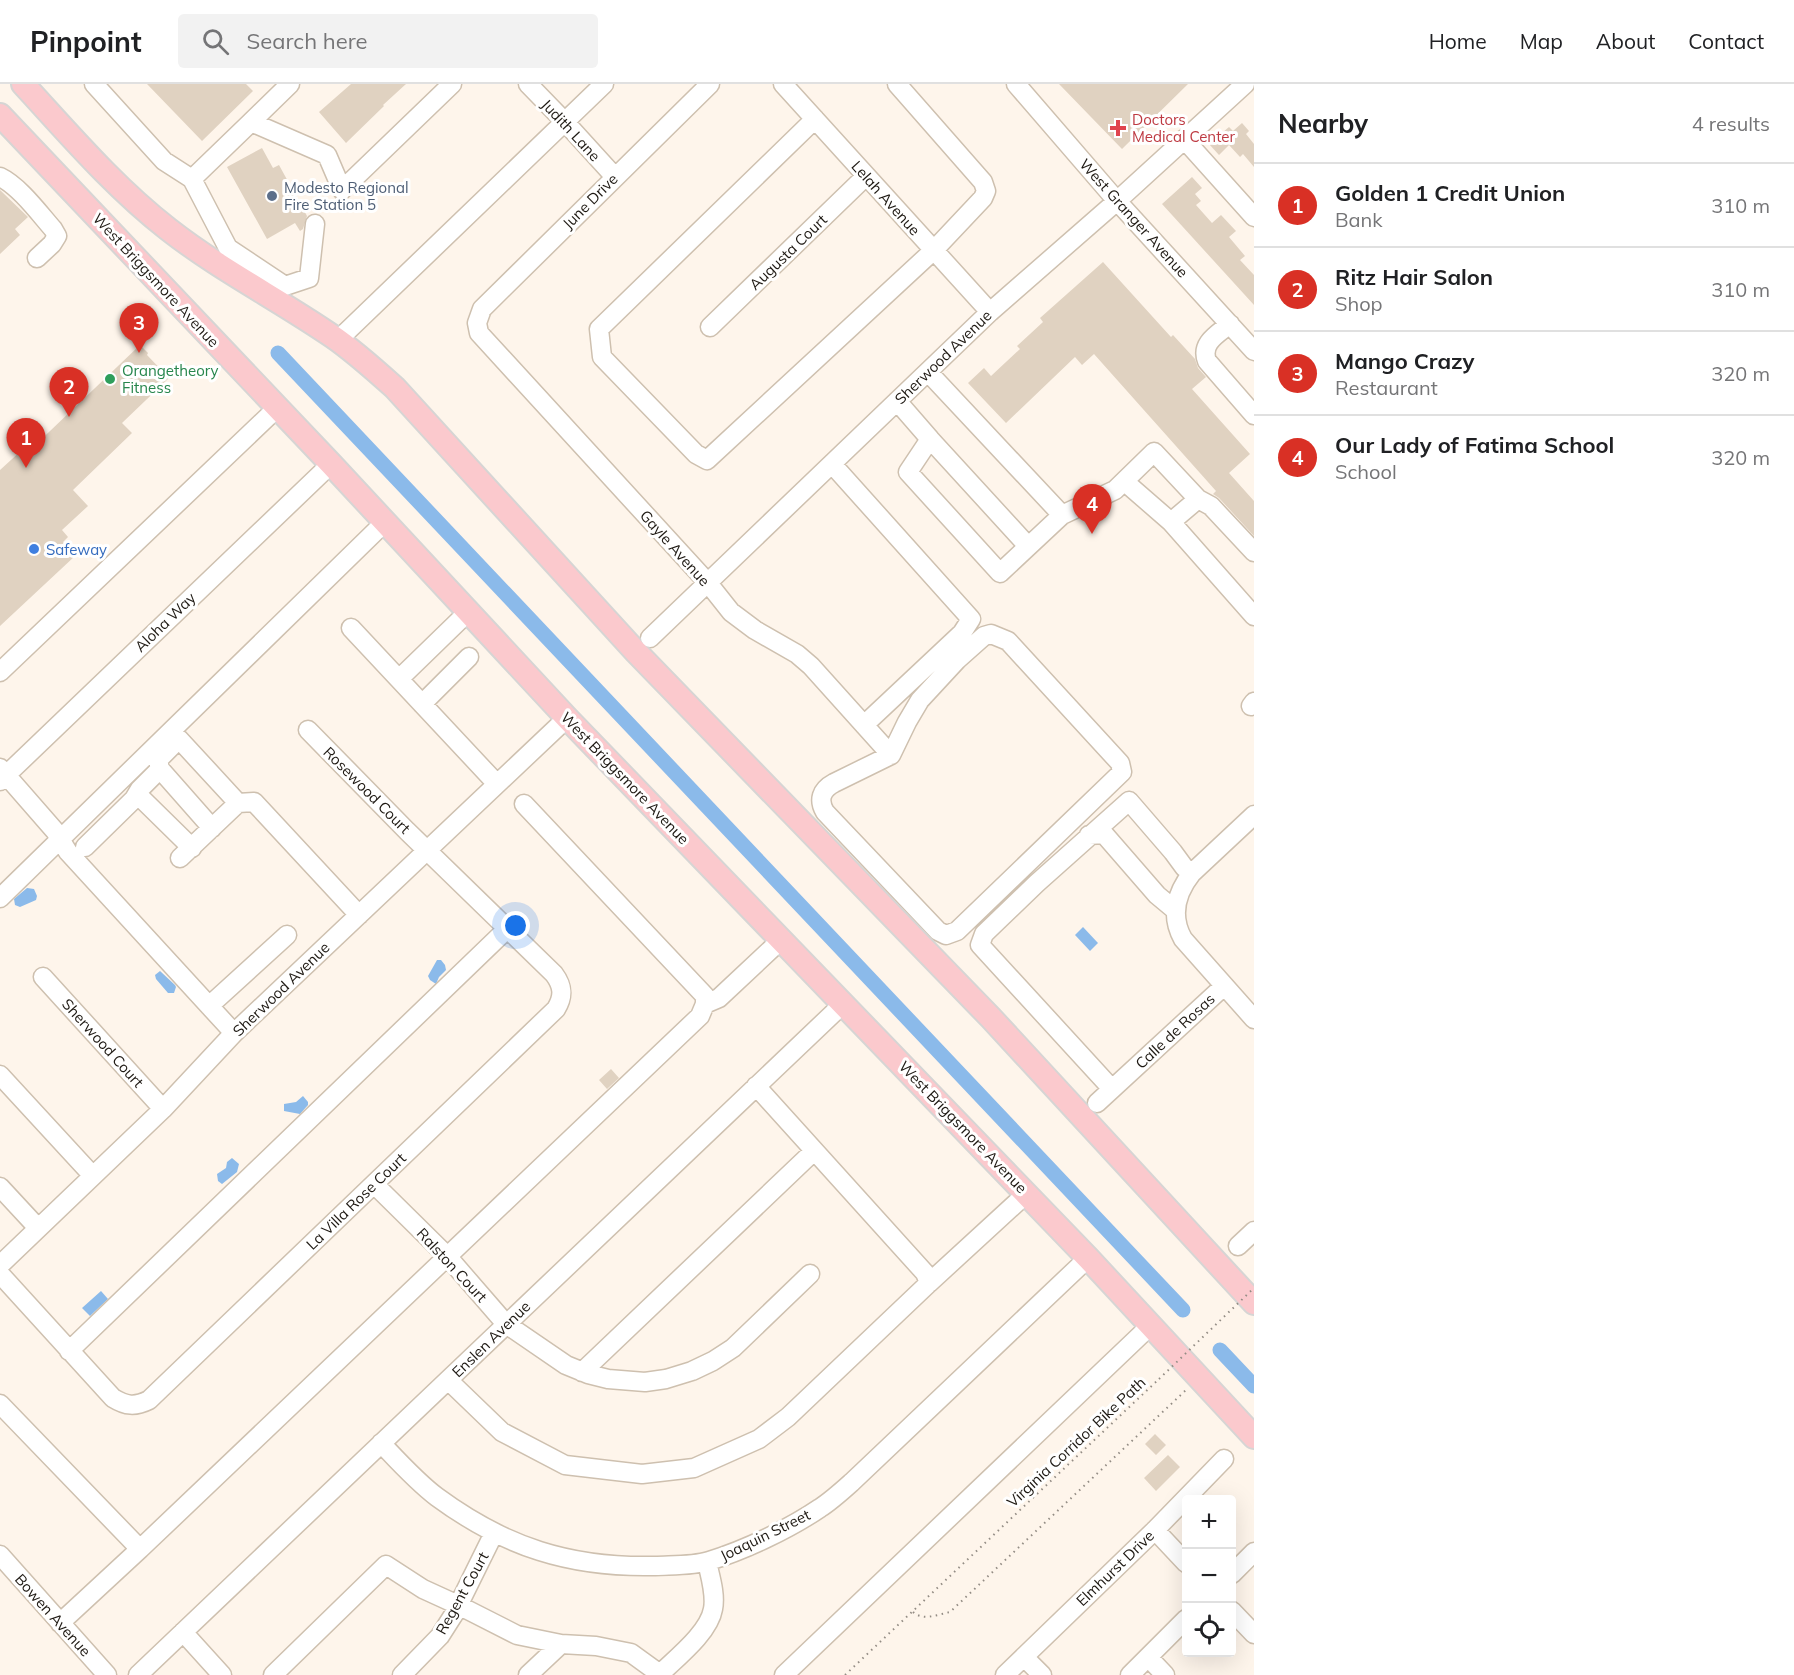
<!DOCTYPE html>
<meta charset="utf-8">
<style>
body{margin:0;font-family:Mulish,sans-serif;background:#f2f2f2;color:#202124}
.controls{position:absolute;right:18px;bottom:18px;display:grid;overflow:hidden;border-radius:6px;box-shadow:0 6px 24px #0002}
.controls button{width:54px;height:54px;display:grid;place-items:center;padding:0;border:0;border-bottom:2px solid #e0e0e0;background:#fff;color:#202124;font:30px sans-serif}
.you{position:absolute;left:516px;top:842px;width:21px;height:21px;margin:-15px;border:4px solid #fff;border-radius:50%;background:#1a73e8;box-shadow:0 0 0 9px #1a73e833}
.badge{display:grid;place-items:center;width:39px;height:39px;border-radius:50%;background:#d93025;color:#fff;font-size:20px;font-weight:700}
.pin{position:absolute;translate:-50% -50px;filter:drop-shadow(0 2px 3px #0008)}
.pin::after{content:'';position:absolute;top:32px;width:21px;height:18px;background:inherit;clip-path:polygon(0 0,100% 0,50% 100%)}
.list{margin:0;padding:0;list-style:none}
h2{display:flex;justify-content:space-between;align-items:center;height:78px;margin:0;padding:0 24px;font-size:26px}
h2 small{font-size:20px;font-weight:400;color:#757577}
.list li{display:grid;grid-template-columns:39px 1fr auto;gap:18px;align-items:center;box-sizing:border-box;height:84px;padding:0 24px;border-top:2px solid #e0e0e0}
.list b{display:block;font-size:22px;white-space:nowrap}
.list p{margin:0;font-size:20px;white-space:nowrap;color:#757577}
.list em{font-size:20px;font-style:normal;color:#757577}
.icon{flex:none;width:33px;height:33px;fill:none;stroke:currentColor;stroke-width:2;stroke-linecap:round;stroke-linejoin:round}
.map{position:relative;flex:none;width:1254px;height:1591px;overflow:hidden}
header{display:flex;align-items:center;gap:36px;box-sizing:border-box;height:84px;padding:0 30px;background:#fff;border-bottom:2px solid #e0e0e0}
header strong{font-size:28px}
nav{display:flex;gap:33px;margin-inline-start:auto;font-size:21px}
.search{width:420px;height:54px;background:#f2f2f2;display:flex;align-items:center;gap:15px;box-sizing:border-box;padding:0 21px;border-radius:6px;color:#757577;font-size:22px}
main{display:flex}
aside{flex:1;background:#fff}
.map>svg:first-child{display:block}
.water{fill:#8bbaea}
.lines{fill:none;stroke-linecap:round;stroke-linejoin:round}
.canal{stroke:#8bbaea;stroke-width:15}
.building{fill:#e0d2c1}
.minor-casing{stroke:#cec0af;stroke-width:21}
.major-casing{stroke:#d6d5d4;stroke-width:26}
.path{stroke:#938c84;stroke-width:2;stroke-dasharray:1.5 4.5;stroke-linecap:butt}
.minor{stroke:#fff;stroke-width:18}
.major{stroke:#fbc9cd;stroke-width:22}
.path-bridge{stroke:#938c84;stroke-width:2;stroke-dasharray:1.5 4.5;stroke-linecap:butt}
.health-dot{fill:#e0444e;stroke:#fff;stroke-width:2}
.service-dot{fill:#5c6f8a;stroke:#fff;stroke-width:2}
.leisure-dot{fill:#2e9e5b;stroke:#fff;stroke-width:2}
.shop-dot{fill:#3f7fe0;stroke:#fff;stroke-width:2}
.labels{text-anchor:middle;dominant-baseline:central;stroke-width:6;stroke-linejoin:round;paint-order:stroke}
.health-label{font-size:15px;fill:#be3a42;stroke:#fff;text-anchor:start}
.street-label{font-size:15px;fill:#1d1812;stroke:#fff}
.service-label{font-size:15px;fill:#4e5e75;stroke:#fff;text-anchor:start}
.leisure-label{font-size:15px;fill:#27864d;stroke:#fff;text-anchor:start}
.shop-label{font-size:15px;fill:#366cbe;stroke:#fff;text-anchor:start}
</style>
<header>
<strong>Pinpoint</strong>
<div class="search"><svg class="icon" aria-label="search" viewBox="0 0 24 24"><circle cx="10" cy="10" r="6"/><path d="M15 15l6 6"/></svg>Search here</div>
<nav><a>Home</a><a>Map</a><a>About</a><a>Contact</a></nav>
</header>
<main>
<div class="map">
<svg width="1254" height="1591" viewBox="0 0 1254 1591">
<rect width="100%" height="100%" fill="#fef5eb"/>
<!-- water -->
<path class="water" d="M27,804l7,1 3,7 -1,4 -16,7 -5,-2 -1,-6z
M1083,843l15,16 -8,8 -15,-16z
M437,876h4l4,5 1,5 -7,7 -3,7 -6,-4 -2,-4z
M160,887l15,14 1,2 -2,6h-6l-12,-14 -1,-4z
M303,1012l5,6v3l-8,9 -16,-3v-7l12,-2z
M232,1074l7,6 -2,8 -15,12 -4,-3 -1,-7 9,-6 1,-6z
M101,1207l7,8 -18,17 -8,-8z"/>
<g class="lines">
<!-- canal -->
<path class="canal" d="M278,269l905,957
M1220,1266l34,36"/>
</g>
<!-- building -->
<path class="building" d="M147,0h99l7,7 -51,50z
M351,0h55l-23,21 1,1 -38,37 -27,-31z
M1059,0h129l-66,65z
M1242,39l7,8 -3,3 8,10v23l-11,-13 -3,3 -11,-12 -10,10 -10,-11 20,-17 4,4z
M262,64l11,20 6,-3 28,51 -4,13 -3,2 -5,-8 -28,16 -40,-72z
M1192,93l10,11 -7,6 6,7 -5,4 16,18 9,-8 15,16 -7,6 16,19 -5,4 14,15v30l-92,-101z
M0,106l28,27 -13,12 5,6 -20,19z
M1103,178l68,75 2,-2 22,24 3,9 8,9 -14,12 58,65 -21,19 25,28v35l-35,-38 -6,-4 3,-3 -122,-137 -12,11 -7,-8 -69,66 -38,-40 16,-15 7,8 29,-27 -3,-3 26,-24 -3,-4z
M140,261l8,8 -1,2 22,23 -47,45 10,10 -59,57 15,16 -26,24 6,7 -5,5 12,14 -75,70v-156l23,-21 4,4z
M611,985l8,9 -12,11 -8,-9z
M1155,1350l11,11 -10,10 -11,-11z
M1168,1371l12,12 -24,24 -12,-13z"/>
<g class="lines">
<defs>
<path id="minor" d="M94,0l70,77 28,18 36,69 57,38 24,-8 6,-54
M528,0l37,38 50,55
M710,0l-228,225 -5,14 2,10 229,250 23,29 24,18 42,24 14,12 80,89
M783,0l207,228
M1016,0l101,117 137,150
M815,35l-216,210 3,28 94,97 11,6 227,-210 49,-52 3,-7 -3,-9 -86,-98
M251,38l39,-38
M1184,55l70,78
M0,93c19,9 39,36 53,52l4,7 -5,8 -15,14
M192,95l59,-57 76,33 15,35 110,-106
M1230,240c-12,10 -30,19 -23,37l47,54
M710,243l156,-151
M338,256l266,-256
M928,288l134,143
M897,317l33,38 -22,33 92,101 62,-58 53,-25 39,-38 44,47 13,7 43,46
M930,355l98,107
M832,380l139,155 -9,14 -98,92
M1125,398l46,40 83,94
M1171,438l27,-23
M351,544l146,156
M991,550l17,7 112,122 2,9 -165,159 -11,4 -8,-4 -113,-119c-7,-12 -4,-22 9,-29l57,-28 16,-33 13,-22 37,-40 27,-24z
M650,554l340,-326 127,-111 128,-117
M0,588l277,-264
M399,595l69,-67
M422,620l47,-47
M1251,622l3,-4
M0,684l55,63 13,21 166,181
M160,685l52,59
M0,697l331,-317
M137,710l55,54
M1254,731l-62,58c-16,20 -22,43 -9,66l71,80
M1089,751l15,-1 53,61 18,15
M85,763l49,-48 6,-10 20,-20 -2,-9 21,-21 59,64
M180,774l58,-55 16,-1 105,113
M0,814l384,-375
M43,893l120,132
M705,920l14,-6 63,-59
M209,922l78,-71
M0,991l93,101
M1112,1005l-132,-144 4,-11 53,-51 92,-82 44,51 11,15 8,6
M1097,1019l127,-117
M374,1100l73,72 59,68 60,41 22,9 20,5 37,3 21,-3 26,-8 21,-10 20,-13 77,-74
M0,1103l38,41
M1238,1162l16,-15
M0,1181l163,-156 71,-76 333,-315
M0,1190l113,124c13,8 22,9 36,2l407,-391c8,-13 7,-23 -2,-35l-147,-143 -99,-101
M929,1199l97,-89
M69,1267l439,-423
M582,1288l232,-221
M448,1296l54,52 63,33 77,9 52,-6 65,-29 29,-22 141,-134 -4,-10 -169,-187
M0,1320l140,145 -80,74
M381,1359c18,19 36,39 56,54 68,50 133,71 218,69 17,-1 38,0 54,-5 36,-11 80,-32 111,-53 11,-7 22,-17 32,-26l236,-224
M1155,1446l31,33
M140,1465l560,-533 5,-12v-8l-181,-192
M0,1471l107,120
M1232,1490l22,-22
M1232,1527l22,23
M183,1548l39,43
M561,1560l35,2 35,7 29,21
M1024,1573l18,18
M1148,1573l17,18
M138,1591l706,-672
M273,1591l113,-110 37,24 35,16 59,30 44,9 -33,31
M402,1591l38,-39 14,-22 40,-81
M659,1591c16,-16 50,-42 54,-66 3,-15 -3,-33 -6,-47
M784,1591l366,-349
M1005,1591l150,-145 69,-71
M1130,1591l56,-56"/>
<path id="major" d="M23,0c46,50 91,103 145,145 51,40 110,70 164,107 22,15 43,34 63,52l241,264 355,366 263,285
M0,31l331,349 236,254 521,540 166,179"/>
</defs>
<!-- minor casing -->
<use href="#minor" class="minor-casing"/>
<!-- major casing -->
<use href="#major" class="major-casing"/>
<!-- path -->
<path class="path" d="M913,1528c10,9 24,3 37,0l236,-222
M845,1591l314,-296"/>
<!-- minor -->
<use href="#minor" class="minor"/>
<!-- major -->
<use href="#major" class="major"/>
<!-- path-bridge -->
<path class="path-bridge" d="M1159,1295l95,-91"/>
</g>
<!-- markers -->
<path class="health-dot" d="M1115 35h6v6h6v6h-6v6h-6v-6h-6v-6h6z"/>
<circle class="service-dot" cx="272" cy="112" r="6"/>
<circle class="leisure-dot" cx="110" cy="295" r="6"/>
<circle class="shop-dot" cx="34" cy="465" r="6"/>
<g class="labels">
<!-- health labels -->
<g class="health-label">
<text x="1132" y="35">Doctors<tspan x="1132" dy="17">Medical Center</tspan></text>
</g>
<!-- street labels -->
<g class="street-label">
<text transform="translate(571 46) rotate(47)">Judith Lane</text>
<text transform="translate(886 114) rotate(48)">Lelah Avenue</text>
<text transform="translate(590 117) rotate(-45)">June Drive</text>
<text transform="translate(1134 134) rotate(48)">West Granger Avenue</text>
<text transform="translate(788 168) rotate(-44)">Augusta Court</text>
<text transform="translate(156 196) rotate(47)">West Briggsmore Avenue</text>
<text transform="translate(943 273) rotate(-44)">Sherwood Avenue</text>
<text transform="translate(675 464) rotate(48)">Gayle Avenue</text>
<text transform="translate(165 538) rotate(-44)">Aloha Way</text>
<text transform="translate(625 694) rotate(46)">West Briggsmore Avenue</text>
<text transform="translate(367 706) rotate(45)">Rosewood Court</text>
<text transform="translate(281 905) rotate(-44)">Sherwood Avenue</text>
<text transform="translate(1175 947) rotate(-43)">Calle de Rosas</text>
<text transform="translate(103 959) rotate(48)">Sherwood Court</text>
<text transform="translate(963 1043) rotate(46)">West Briggsmore Avenue</text>
<text transform="translate(356 1117) rotate(-44)">La Villa Rose Court</text>
<text transform="translate(452 1181) rotate(47)">Ralston Court</text>
<text transform="translate(491 1255) rotate(-44)">Enslen Avenue</text>
<text transform="translate(1076 1358) rotate(-43)">Virginia Corridor Bike Path</text>
<text transform="translate(765 1451) rotate(-26)">Joaquin Street</text>
<text transform="translate(1115 1484) rotate(-44)">Elmhurst Drive</text>
<text transform="translate(462 1509) rotate(-61)">Regent Court</text>
<text transform="translate(53 1531) rotate(48)">Bowen Avenue</text>
</g>
<!-- service labels -->
<g class="service-label">
<text x="284" y="103">Modesto Regional<tspan x="284" dy="17">Fire Station 5</tspan></text>
</g>
<!-- leisure labels -->
<g class="leisure-label">
<text x="122" y="286">Orangetheory<tspan x="122" dy="17">Fitness</tspan></text>
</g>
<!-- shop labels -->
<g class="shop-label">
<text x="46" y="465">Safeway</text>
</g>
</g>
</svg>
<div class="controls">
<button>+</button>
<button>−</button>
<button><svg class="icon" aria-label="locate" viewBox="0 0 24 24"><circle cx="12" cy="12" r="6"/><path d="M12 2v4M12 18v4M2 12h4M18 12h4"/></svg></button>
</div>
<div class="you"></div>
<div class="pin badge" style="left:26px;top:384px">1</div>
<div class="pin badge" style="left:69px;top:333px">2</div>
<div class="pin badge" style="left:139px;top:269px">3</div>
<div class="pin badge" style="left:1092px;top:450px">4</div>
</div>
<aside>
<h2>Nearby<small>4 results</small></h2>
<ul class="list">
<li><span class="badge">1</span><div><b>Golden 1 Credit Union</b><p>Bank</p></div><em>310 m</em></li>
<li><span class="badge">2</span><div><b>Ritz Hair Salon</b><p>Shop</p></div><em>310 m</em></li>
<li><span class="badge">3</span><div><b>Mango Crazy</b><p>Restaurant</p></div><em>320 m</em></li>
<li><span class="badge">4</span><div><b>Our Lady of Fatima School</b><p>School</p></div><em>320 m</em></li>
</ul>
</aside>
</main>
